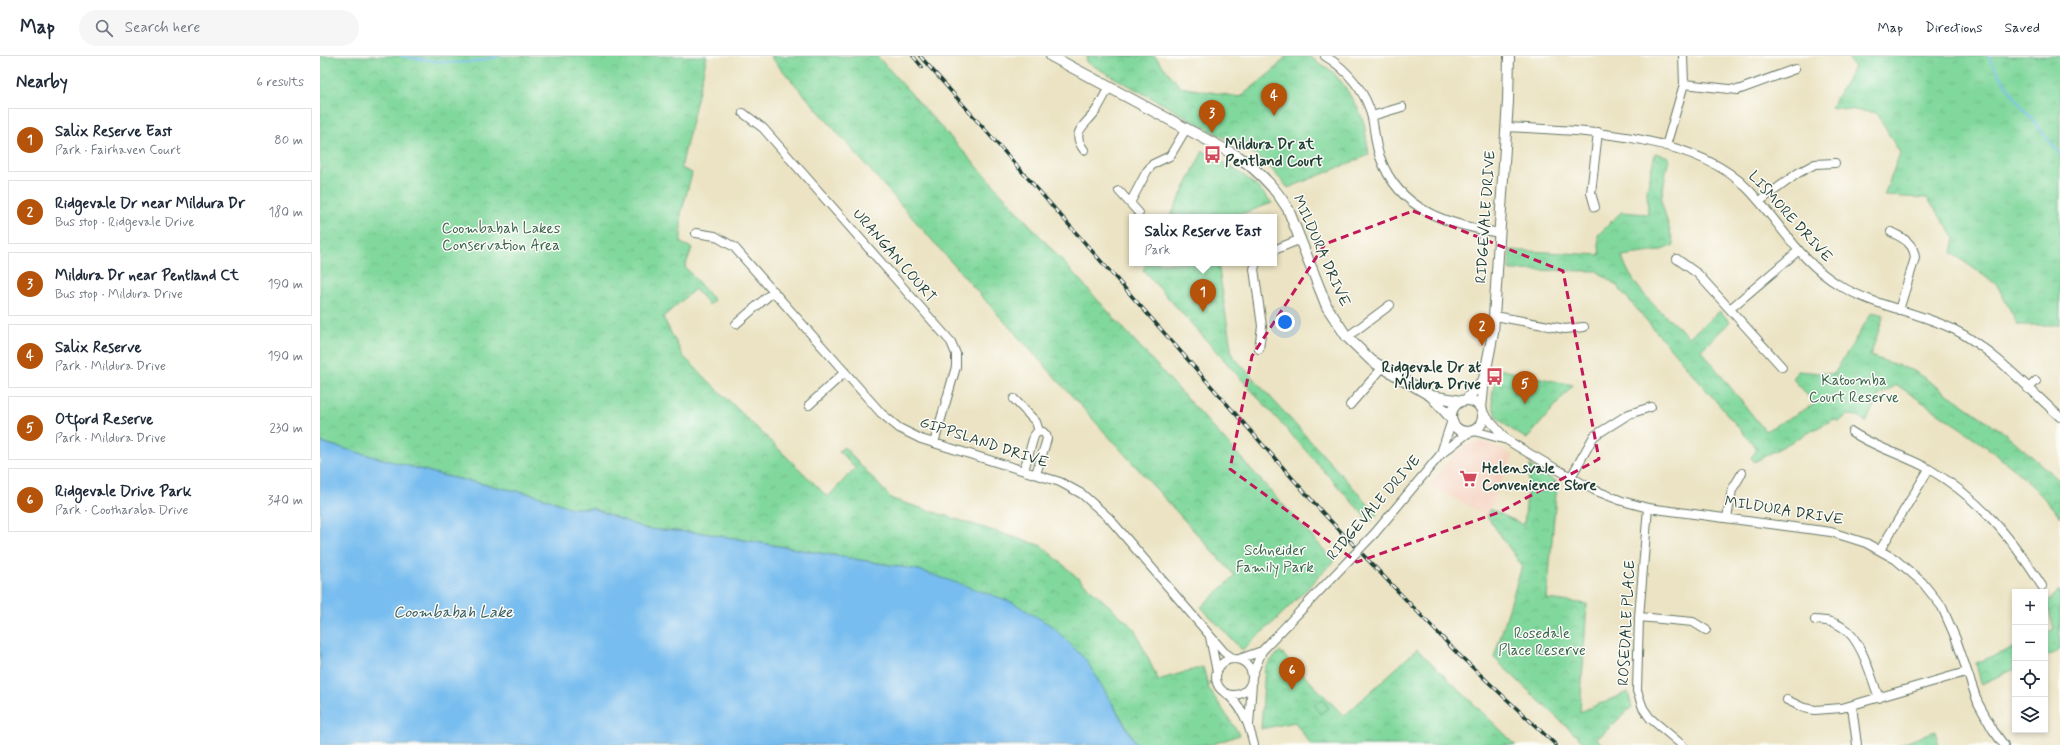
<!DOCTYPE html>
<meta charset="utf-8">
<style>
body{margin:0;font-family:Mynerve,sans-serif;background:#f6f6f7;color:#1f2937}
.controls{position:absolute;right:12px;bottom:12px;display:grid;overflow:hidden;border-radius:0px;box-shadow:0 2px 6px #0003}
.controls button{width:36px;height:36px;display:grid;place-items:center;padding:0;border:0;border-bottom:1px solid #e0e1e3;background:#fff;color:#1f2937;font:20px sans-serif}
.you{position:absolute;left:965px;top:266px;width:14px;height:14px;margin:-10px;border:3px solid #fff;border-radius:50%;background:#1a73e8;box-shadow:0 0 0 6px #1a73e833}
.badge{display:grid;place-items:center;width:26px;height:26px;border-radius:50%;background:#b45309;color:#fff;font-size:13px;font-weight:700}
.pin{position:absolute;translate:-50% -33px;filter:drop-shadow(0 1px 2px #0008)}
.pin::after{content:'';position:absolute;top:21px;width:14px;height:12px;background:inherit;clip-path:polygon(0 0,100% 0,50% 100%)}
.popup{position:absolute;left:809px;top:158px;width:148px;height:52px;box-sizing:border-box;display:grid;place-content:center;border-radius:0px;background:#fff;filter:drop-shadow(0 1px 3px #0005);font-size:13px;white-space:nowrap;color:#747a83}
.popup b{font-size:15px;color:#1f2937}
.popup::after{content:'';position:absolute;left:50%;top:100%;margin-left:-8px;border:8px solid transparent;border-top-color:#fff}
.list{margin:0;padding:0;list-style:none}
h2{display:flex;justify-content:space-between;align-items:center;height:52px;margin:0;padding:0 16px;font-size:17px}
h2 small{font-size:13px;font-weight:400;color:#747a83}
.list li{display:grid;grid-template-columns:26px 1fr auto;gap:12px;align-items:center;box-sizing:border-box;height:64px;margin:0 8px 8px;padding:0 8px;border:1px solid #e0e1e3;border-radius:0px}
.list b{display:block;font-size:15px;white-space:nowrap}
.list p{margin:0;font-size:13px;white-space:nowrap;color:#747a83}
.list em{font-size:13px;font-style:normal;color:#747a83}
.icon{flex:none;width:22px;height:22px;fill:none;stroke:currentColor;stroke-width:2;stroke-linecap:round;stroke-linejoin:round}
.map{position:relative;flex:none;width:1740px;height:689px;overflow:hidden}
header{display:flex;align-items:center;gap:24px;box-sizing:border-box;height:56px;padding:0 20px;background:#fff;border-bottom:1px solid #e0e1e3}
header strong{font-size:19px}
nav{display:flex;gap:22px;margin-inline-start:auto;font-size:14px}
.search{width:280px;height:36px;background:#f6f6f7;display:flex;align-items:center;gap:10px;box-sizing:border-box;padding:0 14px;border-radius:22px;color:#747a83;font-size:15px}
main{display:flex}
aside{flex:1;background:#fff}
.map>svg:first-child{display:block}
.built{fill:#f5d3c1}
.grass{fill:url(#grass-tufts);stroke:#508a68}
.park{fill:url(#park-crowns);stroke:#508a68}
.pitch{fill:#81d89d;stroke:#508a68}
.water{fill:#78bdef;stroke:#4c7d92}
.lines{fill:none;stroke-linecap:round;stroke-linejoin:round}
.stream{stroke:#78bdef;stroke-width:2}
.minor-casing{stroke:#676;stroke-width:10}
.tertiary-casing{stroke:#676;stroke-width:12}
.minor{stroke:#fff;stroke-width:8}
.tertiary{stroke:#fff;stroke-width:10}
.rail-casing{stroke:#1f3d34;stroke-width:3.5}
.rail{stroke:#fdfcf7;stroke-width:2;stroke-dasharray:6;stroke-linecap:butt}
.minor-bridge-casing{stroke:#676;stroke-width:10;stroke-linecap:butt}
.minor-bridge{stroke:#fff;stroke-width:8}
.marked{fill:none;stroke:#c2185b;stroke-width:3;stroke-dasharray:8 5;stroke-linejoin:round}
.labels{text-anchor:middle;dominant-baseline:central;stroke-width:3;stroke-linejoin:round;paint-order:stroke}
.poi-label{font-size:15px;font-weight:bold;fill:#1f3d34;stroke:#fdfcf7;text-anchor:start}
.street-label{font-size:15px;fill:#1f3d34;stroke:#fdfcf7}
.park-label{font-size:15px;fill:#38644e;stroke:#fdfcf7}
.water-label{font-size:16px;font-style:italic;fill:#355d63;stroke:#fdfcf7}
</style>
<header>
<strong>Map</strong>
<div class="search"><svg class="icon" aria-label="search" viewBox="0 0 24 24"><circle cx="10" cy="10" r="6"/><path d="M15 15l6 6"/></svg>Search here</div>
<nav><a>Map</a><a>Directions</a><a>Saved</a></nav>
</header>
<main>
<aside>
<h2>Nearby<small>6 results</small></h2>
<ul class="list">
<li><span class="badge">1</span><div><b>Salix Reserve East</b><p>Park · Fairhaven Court</p></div><em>80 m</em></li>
<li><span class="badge">2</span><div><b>Ridgevale Dr near Mildura Dr</b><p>Bus stop · Ridgevale Drive</p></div><em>180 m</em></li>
<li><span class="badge">3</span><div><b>Mildura Dr near Pentland Ct</b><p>Bus stop · Mildura Drive</p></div><em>190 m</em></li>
<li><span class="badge">4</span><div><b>Salix Reserve</b><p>Park · Mildura Drive</p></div><em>190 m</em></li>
<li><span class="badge">5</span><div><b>Otford Reserve</b><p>Park · Mildura Drive</p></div><em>230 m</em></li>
<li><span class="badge">6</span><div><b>Ridgevale Drive Park</b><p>Park · Cootharaba Drive</p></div><em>340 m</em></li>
</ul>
</aside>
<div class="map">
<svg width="1740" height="689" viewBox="0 0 1740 689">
<defs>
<pattern id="grass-tufts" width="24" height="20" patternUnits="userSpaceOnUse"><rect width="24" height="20" fill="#81d89d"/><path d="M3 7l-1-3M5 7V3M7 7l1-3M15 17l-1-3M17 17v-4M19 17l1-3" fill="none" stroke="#6fba88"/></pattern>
<pattern id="park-crowns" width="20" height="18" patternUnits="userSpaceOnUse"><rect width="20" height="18" fill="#81d89d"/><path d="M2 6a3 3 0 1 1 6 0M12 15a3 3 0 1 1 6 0" fill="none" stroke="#6fba88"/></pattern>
</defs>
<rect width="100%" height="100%" fill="#fdfcf7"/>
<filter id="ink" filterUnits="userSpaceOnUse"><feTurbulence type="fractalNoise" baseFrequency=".025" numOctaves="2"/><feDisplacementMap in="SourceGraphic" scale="8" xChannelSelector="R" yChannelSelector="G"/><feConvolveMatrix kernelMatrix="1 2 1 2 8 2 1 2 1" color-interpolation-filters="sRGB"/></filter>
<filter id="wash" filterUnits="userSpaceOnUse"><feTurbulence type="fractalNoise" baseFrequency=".012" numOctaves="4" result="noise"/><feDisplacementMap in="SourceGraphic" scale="16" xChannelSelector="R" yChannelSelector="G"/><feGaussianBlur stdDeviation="0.9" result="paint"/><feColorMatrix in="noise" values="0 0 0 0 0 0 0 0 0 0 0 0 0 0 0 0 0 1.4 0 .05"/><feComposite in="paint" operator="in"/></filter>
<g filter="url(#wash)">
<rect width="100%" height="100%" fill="#ebe3c3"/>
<!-- built -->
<path class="built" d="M1166,386l27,14 -26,60 -58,-31 26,-31 10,-8 10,-3z"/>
<!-- grass -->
<path class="grass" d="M1528,0h212v269h-42l-21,-40 -45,-32 3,-15 -28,-40 -43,-2 16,-43 -24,-40 -45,-6 23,-39z"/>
<!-- park -->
<path class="park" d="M0,0h387l-26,112 11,5 -11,41v29l11,5 -7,19 29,33 -5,5 -14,-16 -32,28 20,39 145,141 27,-29 -16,-17 5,-4 48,52 150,47 92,82 24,52 45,-13 6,22 31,46 -30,10h-73l-24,-41 -194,-134 -216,-37 -57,-4 -54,-21h-20l-37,-13 -90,-19 -125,-34z
M450,0h107l457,505 -57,58 -35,31 -41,-43 34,-31 -260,-287z
M767,0h68l25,31 60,10 34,-27 12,-14h22l24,15 11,13 16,26 5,13 5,32 -81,33 -20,-23 -14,-11 -168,-92z
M883,95c27,14 50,28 69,52l-39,14h-63z
M1335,97l14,4 -8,43 13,45 -15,6 -37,5c10,34 42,58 67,81l31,-26 10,11 -29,28 64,81 50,-27 -22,-25 4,-8 37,3 38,-62 12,3 -14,41 44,15 92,63 54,47v36c-43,-55 -106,-93 -163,-132l-18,10 -13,27 -8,-6 -11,-1 -8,7 -5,-3 -80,43 -3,-4 6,-9 -140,-163 -20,-15 -88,-1 1,-20 90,5 -2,-20 23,-23 27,2 -1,-24z
M827,207h71l14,92 145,159 -7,8 -227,-252z
M1178,313l75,16 -46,54c-36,-21 -41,-29 -29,-70z
M1210,410l27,16 -10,117 40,5 -7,108 48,-20 4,15 -35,32 6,6h-17l-92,-87 28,-92 -35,-50 3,-7 34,16z
M1738,535h2v59l-15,7v-24l9,-4 -8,-28 5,-2z
M1695,591v22l-34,15 -5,-21z
M1097,593l99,96h-205l-16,-23 -34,7 4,-62 15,-16 64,65z
M1615,675l4,14h-39z"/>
<!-- pitch -->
<path class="pitch" d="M1003,643l5,9 -8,6 -6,-10z"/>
<!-- water -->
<path class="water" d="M0,386l125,34 90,19 37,13h20l54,21 57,4 216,37 93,32 40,24 34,34 51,85h-817z"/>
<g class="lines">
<!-- stream -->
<path class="stream" d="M81,0c31,5 66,12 97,0
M1668,0c20,36 46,66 72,98"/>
</g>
</g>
<g filter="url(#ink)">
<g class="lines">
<defs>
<path id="minor" d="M1005,0c22,13 42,37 47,62 3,13 3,27 8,39 19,54 69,68 120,76
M1364,28l54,6 57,-21
M423,57l20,15 188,214 5,12v13l-22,76
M1052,60l30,-9
M1186,71c73,4 188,6 242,62 31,32 51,72 91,96 36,22 78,26 116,45 35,17 75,60 105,87
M1346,90l18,-62 -1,-28
M764,94c-14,-19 1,-24 11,-38 5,-7 9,-16 14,-25
M799,135l20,22
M1440,145l38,-28 17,-9 20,-1
M810,147l17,-32 6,-7 17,-8 16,-27
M1275,151l-4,-14 7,-61
M1571,176c12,6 23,11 24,26l-16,52
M376,177l19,3 19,11 147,166 18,15 22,11 139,43 22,12 27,24 115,134 10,7
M954,194l27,-11
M1357,203l21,15 84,93
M936,207l-2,6 8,57 -3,23
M1410,253l68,-58
M1175,260l70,13 19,-2
M416,268l38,-33
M1027,281l43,-32
M1708,333l8,-8
M694,343l22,23 3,9
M489,349l36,-33
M1030,349l33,-38
M1163,357l24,27 23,14 64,36 28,11 26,7 183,24 35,11 29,16 27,23 20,25 14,32 22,64 15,27 11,15
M1154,375l33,9
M1532,376c24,16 52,23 77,37 51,30 82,68 113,117
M1121,397l10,-30
M704,414l10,-34 3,-4h6l3,3 1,4 -11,35
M1251,421l23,-41 35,-22 22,-7
M1328,452l-9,109 -2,74 6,17 7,10 32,27
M1407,462l5,-28 10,-17
M1055,477l66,-79 28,-22
M1560,494l49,-81
M1319,561l54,5 13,8
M1495,564c10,1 19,1 27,7 20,12 29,50 37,71
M890,581l7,35
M919,603l23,-8 87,-91
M896 621a18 18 0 1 1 36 0a18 18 0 1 1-36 0Z
M932,620l10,-25
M907,638c16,13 22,31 27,51
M1467,644l17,8 11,2 27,-2 124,-36
M1532,650l5,39
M929,669l3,-42"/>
<path id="tertiary" d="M731,0l188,101c21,15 36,30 49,52l39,98 20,30 25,24 59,35 19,21
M1111,340l30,5
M1131 360a16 16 0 1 1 32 0a16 16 0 1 1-32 0Z
M1146,344l18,-21
M1161,352l3,-29 9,-46 15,-232 1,-45"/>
</defs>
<!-- minor casing -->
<use href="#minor" class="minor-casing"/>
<!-- tertiary casing -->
<use href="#tertiary" class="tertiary-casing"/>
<!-- minor -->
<use href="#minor" class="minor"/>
<!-- tertiary -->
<use href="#tertiary" class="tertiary"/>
<defs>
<path id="rail" d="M593,0l9,11
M600,0l403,457 134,140 99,92"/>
</defs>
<!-- rail casing -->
<use href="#rail" class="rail-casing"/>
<!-- rail -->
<use href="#rail" class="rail"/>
<defs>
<path id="minor-bridge" d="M1029,504l26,-27"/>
</defs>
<!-- minor-bridge casing -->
<use href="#minor-bridge" class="minor-bridge-casing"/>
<!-- minor-bridge -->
<use href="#minor-bridge" class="minor-bridge"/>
</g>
</g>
<!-- marked area -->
<path class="marked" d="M1093,155l150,60 36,188 -99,53 -143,50 -127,-93 22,-113 73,-112z"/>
<!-- icons -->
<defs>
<symbol id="bus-bare" viewBox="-9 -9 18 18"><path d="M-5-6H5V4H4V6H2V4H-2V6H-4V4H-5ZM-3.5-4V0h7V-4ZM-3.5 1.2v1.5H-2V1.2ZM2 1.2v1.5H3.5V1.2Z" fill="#d1495b" stroke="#fdfcf7" stroke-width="2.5" paint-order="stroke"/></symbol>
<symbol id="supermarket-bare" viewBox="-9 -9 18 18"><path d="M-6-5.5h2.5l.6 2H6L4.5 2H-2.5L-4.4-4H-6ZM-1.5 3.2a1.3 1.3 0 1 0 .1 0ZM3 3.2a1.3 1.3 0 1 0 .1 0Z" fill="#d1495b" stroke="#fdfcf7" stroke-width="2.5" paint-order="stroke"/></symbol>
</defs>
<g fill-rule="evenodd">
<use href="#bus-bare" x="880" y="86" width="25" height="25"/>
<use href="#bus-bare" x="1162" y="308" width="25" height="25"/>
<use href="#supermarket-bare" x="1136" y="410" width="25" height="25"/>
</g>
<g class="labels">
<!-- poi labels -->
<g class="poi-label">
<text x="905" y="89">Mildura Dr at<tspan x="905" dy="17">Pentland Court</tspan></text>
<text x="1161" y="312" text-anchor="end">Ridgevale Dr at<tspan x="1161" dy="17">Mildura Drive</tspan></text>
<text x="1162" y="413">Helensvale<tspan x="1162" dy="17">Convenience Store</tspan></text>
</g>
<!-- street labels -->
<g class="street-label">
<text transform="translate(1166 161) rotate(-86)">RIDGEVALE DRIVE</text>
<text transform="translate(1470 161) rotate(48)">LISMORE DRIVE</text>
<text transform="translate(1001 195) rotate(66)">MILDURA DRIVE</text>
<text transform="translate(574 200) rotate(49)">URANGAN COURT</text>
<text transform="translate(664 387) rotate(18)">GIPPSLAND DRIVE</text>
<text transform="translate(1054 452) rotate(-49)">RIDGEVALE DRIVE</text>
<text transform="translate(1464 455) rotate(9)">MILDURA DRIVE</text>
<text transform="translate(1307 567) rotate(-87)">ROSEDALE PLACE</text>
</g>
<!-- park labels -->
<g class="park-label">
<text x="181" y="173">Coombabah Lakes<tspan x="181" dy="17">Conservation Area</tspan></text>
<text x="1534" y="325">Katoomba<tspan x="1534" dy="17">Court Reserve</tspan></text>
<text x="955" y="495">Schneider<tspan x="955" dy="17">Family Park</tspan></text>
<text x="1222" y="578">Rosedale<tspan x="1222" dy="17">Place Reserve</tspan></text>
</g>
<!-- water labels -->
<g class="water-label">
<text x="133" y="556">Coombabah Lake</text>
</g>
</g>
</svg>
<div class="controls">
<button>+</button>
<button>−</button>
<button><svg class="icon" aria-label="locate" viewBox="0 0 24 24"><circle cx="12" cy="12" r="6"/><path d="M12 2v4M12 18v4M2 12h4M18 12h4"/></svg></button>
<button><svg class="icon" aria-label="layers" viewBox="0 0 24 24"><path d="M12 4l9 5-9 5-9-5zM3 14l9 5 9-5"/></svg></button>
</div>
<div class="you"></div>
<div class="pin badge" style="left:883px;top:256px">1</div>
<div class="popup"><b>Salix Reserve East</b>Park</div>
<div class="pin badge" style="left:1162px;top:290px">2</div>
<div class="pin badge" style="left:892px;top:77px">3</div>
<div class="pin badge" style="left:954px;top:60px">4</div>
<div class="pin badge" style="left:1205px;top:348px">5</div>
<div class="pin badge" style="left:972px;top:634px">6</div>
</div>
</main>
